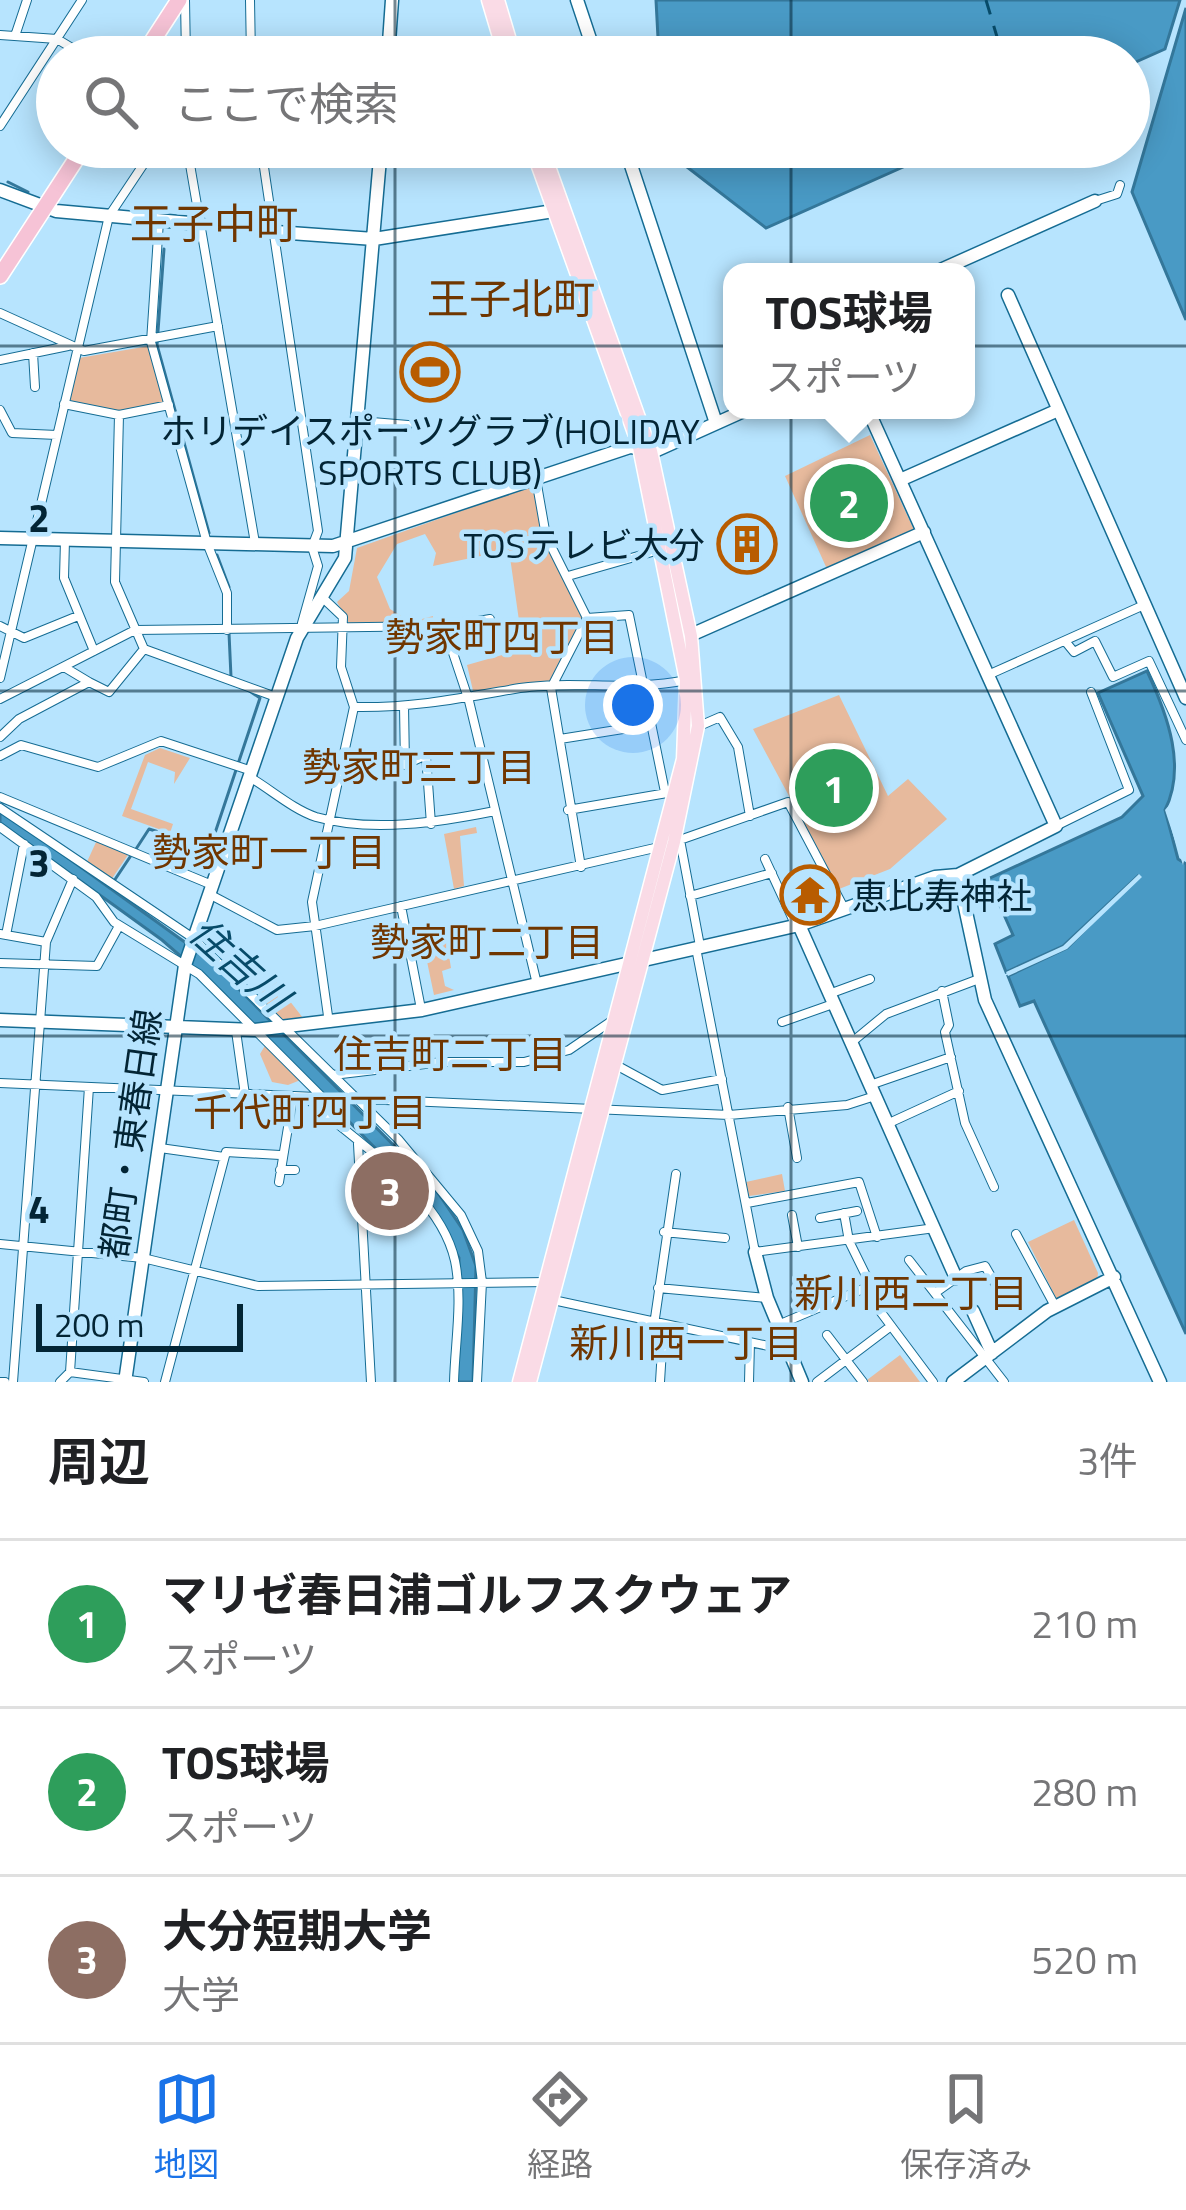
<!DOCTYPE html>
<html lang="ja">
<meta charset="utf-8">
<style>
body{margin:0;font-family:"Titillium Web","Noto Sans JP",sans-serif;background:#f6f6f6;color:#202124}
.scale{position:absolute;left:36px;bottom:30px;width:207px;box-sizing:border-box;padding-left:12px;border:6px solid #032535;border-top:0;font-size:33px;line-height:42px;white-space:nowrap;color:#032535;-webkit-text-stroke:9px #b7e4fe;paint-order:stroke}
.you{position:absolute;left:633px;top:705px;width:42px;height:42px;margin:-30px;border:9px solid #fff;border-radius:50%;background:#1a73e8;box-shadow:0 0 0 18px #1a73e833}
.badge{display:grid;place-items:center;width:78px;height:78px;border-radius:50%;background:#1a73e8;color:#fff;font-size:39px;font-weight:700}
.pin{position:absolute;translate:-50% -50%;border:6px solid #fff;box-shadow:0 3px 12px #0006}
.popup{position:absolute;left:723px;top:263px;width:252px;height:156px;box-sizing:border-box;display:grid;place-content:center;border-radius:24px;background:#fff;filter:drop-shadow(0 3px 9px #0005);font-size:39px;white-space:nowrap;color:#757577}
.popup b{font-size:45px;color:#202124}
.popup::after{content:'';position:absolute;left:50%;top:100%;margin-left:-24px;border:24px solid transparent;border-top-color:#fff}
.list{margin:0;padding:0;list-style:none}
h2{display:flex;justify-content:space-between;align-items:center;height:156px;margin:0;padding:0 48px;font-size:51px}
h2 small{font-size:39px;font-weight:400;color:#757577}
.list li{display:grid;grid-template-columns:78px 1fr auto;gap:36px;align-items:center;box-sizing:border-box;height:168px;padding:0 48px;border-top:3px solid #e0e0e0}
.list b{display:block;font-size:45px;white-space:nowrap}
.list p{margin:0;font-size:39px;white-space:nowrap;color:#757577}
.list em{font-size:39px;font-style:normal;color:#757577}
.icon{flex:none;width:66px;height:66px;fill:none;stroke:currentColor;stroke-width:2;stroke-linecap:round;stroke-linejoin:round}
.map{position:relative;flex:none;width:1186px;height:1382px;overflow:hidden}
.search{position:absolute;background:#fff;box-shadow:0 6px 30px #0003;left:36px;right:36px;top:36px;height:132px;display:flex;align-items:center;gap:30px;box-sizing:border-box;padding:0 42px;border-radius:66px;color:#757577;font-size:45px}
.sheet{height:660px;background:#fff}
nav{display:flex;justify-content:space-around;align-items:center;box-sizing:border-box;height:168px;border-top:3px solid #e0e0e0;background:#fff;font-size:33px;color:#757577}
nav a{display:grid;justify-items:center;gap:6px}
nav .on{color:#1a73e8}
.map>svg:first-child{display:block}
.green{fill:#e7ba9d}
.water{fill:#499ac5;stroke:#34779a;stroke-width:3}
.pier{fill:#b7e4fe}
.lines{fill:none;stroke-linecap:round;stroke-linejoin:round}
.stream{stroke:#34779a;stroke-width:3}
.ferry{stroke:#074b69;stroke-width:3;stroke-dasharray:15 12;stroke-linecap:butt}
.street-casing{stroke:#156c93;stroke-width:10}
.secondary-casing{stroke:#156c93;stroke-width:15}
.primary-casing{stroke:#fff;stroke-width:15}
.highway-casing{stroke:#fff;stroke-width:18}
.street{stroke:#fff;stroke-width:8}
.secondary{stroke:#fff;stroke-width:12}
.primary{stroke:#fadbe6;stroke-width:12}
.highway{stroke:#f6c3d6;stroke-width:15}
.grid{fill:none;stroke:#032535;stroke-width:3;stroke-opacity:0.55}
.labels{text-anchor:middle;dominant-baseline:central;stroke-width:9;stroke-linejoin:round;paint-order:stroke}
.poi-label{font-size:36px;fill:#032535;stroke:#b7e4fe}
.street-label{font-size:36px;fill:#032535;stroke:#b7e4fe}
.neighbourhood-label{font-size:39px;fill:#703600;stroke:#b7e4fe}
.water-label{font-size:39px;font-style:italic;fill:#074b69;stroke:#b7e4fe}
.quarter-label{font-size:42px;fill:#703600;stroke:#b7e4fe}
.grid-label{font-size:39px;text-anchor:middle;font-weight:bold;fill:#032535;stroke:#b7e4fe;stroke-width:9;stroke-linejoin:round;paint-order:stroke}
</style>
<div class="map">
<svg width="1186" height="1382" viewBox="0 0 1186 1382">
<rect width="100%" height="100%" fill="#b7e4fe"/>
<!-- green -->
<path class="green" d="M149,346l15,56 -45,10 -50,-12 10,-42z
M870,435l44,95 -87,39 -42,-93z
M534,485l10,51 41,82 -35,67 -76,10 -7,-30 56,-16 -14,-99 -76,16 3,-13 -11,-19 -28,10 -20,33 13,32 21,13 22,-6 -1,9h-82l-13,-23 12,-11 8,-43z
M839,695l49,101 20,-17 39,40 -57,50 -51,20 -86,-160z
M160,748l30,10 -16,26 1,-12 -27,-10 -17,47 42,15 -3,9 -48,-17 23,-61z
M476,827l1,6 -17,3 4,50 -10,3 -10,-55z
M97,840l33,12 -19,28 -25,-16z
M434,935l12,2 5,31 -9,3 3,15 9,4 -20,5 -10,-48 -12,1 -2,-9z
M270,979l7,3 1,16 11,2 14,18 -24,2 -21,-21z
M266,1044l37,35 -15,6 -16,-3 -12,-28z
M782,1174l3,17 -36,5 -3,-14z
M1074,1220l24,53 -1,8 -40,19 -29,-58z
M900,1355l20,27h-51l-2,-2z"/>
<!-- water -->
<path class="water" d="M656,0h524l-15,49 -36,16v-8h-470z
M1186,8v312l-54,-128z
M661,147h287l-182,81z
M1147,671c22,47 39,97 18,139l13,49 8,5v470l-152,-333 -14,5 -12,-30 59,-28 72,-73 -76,71 -57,26 -11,-28 18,-9 -25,-56 134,-62 21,-21 -45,-103z
M0,809l211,152 221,223 31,46 13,36 -3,116h-16l2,-124 -32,-57 -205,-209 -60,-52 -162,-117z"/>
<!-- pier -->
<path class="pier" d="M1186,785v15l-11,10 11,43 -3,12 -18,-55z
M1139,874l3,3 -75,72 -59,27 -2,-4 57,-26z"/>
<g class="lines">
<!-- stream -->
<path class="stream" d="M8,182l20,10
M164,249l-7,96 52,188
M217,555l12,32
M229,633l2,44
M136,849l13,-20 61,19 50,-150 -12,-8
M112,884l18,-27"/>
<!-- ferry -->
<path class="ferry" d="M986,0l17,57
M1034,147l2,6"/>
<defs>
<path id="street" d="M185,0l1,57
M250,0l1,57
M0,35l57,4 30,18
M15,36l12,-36
M0,126l82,-126
M187,147l68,396
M261,147l57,384 -6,16 6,19 -16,57
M1095,201l22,-7 3,-9
M159,221l-8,121 56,201 20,50v37
M0,313l84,38 134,-25
M33,353l2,34
M0,360l68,-14
M64,404l55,11 -4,167 29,67 132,48
M0,410l12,23 45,2
M119,415l50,-10
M360,421l48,4
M536,479l10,57 41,82 -36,70 30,179
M65,540l-1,38 30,73
M568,576l91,-26
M324,599l19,18 -2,50 13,40 -42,195 17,121
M587,618l42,-3 36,177
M0,626l24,12 54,-22
M450,626l40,-7
M1065,641l9,11 21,-11 18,36 36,-16 37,79
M988,675l156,-70
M0,678l109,-462 46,-69
M89,682l20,10 35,-43
M0,699l135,-69 309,-4 25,75 68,283
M404,706l1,59 21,-10 5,69
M354,707c60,1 108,-9 166,-19 55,-8 110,4 166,-8
M697,727l23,-10 18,30 12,69
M0,737l19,-18 70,-37 -25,-15
M560,739l88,-14
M0,756l21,-11 77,22 63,-26 91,30
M251,778c19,11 43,32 65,39 56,16 124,5 179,-6
M0,797l212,88
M0,808l193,130 205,201 63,76 17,36 4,31 -5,100
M568,810l99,-17
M1056,826l73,-36 -38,-98
M0,827l96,70 18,25 85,52 124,124 5,20
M680,840l20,106
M674,842l114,-40 55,104
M765,859l31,67
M209,894l68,36 38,-4 344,-79
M690,896l82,-23
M401,906l20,103
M0,934l46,8
M6,935l18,-91
M696,948l59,304 180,-24
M0,963l97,3 22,-40
M942,991l7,34 -4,7 20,91 29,64
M829,994l41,-15
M782,1022l51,-18
M236,1031l9,64
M852,1042l34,-28 93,-35
M616,1065l46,25 60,-11
M333,1075l109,-13h82l45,-12 44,-30
M0,1083l729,32 118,-10 28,-9
M870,1085l81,-28
M307,1098c49,45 133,94 148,163 8,39 0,82 -1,121
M788,1107l9,51
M887,1124l72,-33
M358,1144l13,238
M160,1148l64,9
M280,1170h15
M279,1182l14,-85
M747,1203l112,-21 18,55
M844,1213l5,28 28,57 -3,5 59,79
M792,1215l6,32
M820,1218l37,-7
M664,1232l61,6
M1016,1234l39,72
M0,1244l143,14 115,28 291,-4
M909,1260l95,122
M658,1288l109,10
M935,1293l31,-22 19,-5 15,26
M553,1300l225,48 7,-4
M778,1325l92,-39
M827,1335l36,47
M70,1372l19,-285
M0,1382h5
M13,1382l33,-440 27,-63
M60,1382l10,-10 74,10
M165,1382l61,-230 54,3
M660,1382l2,-33 -8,-24 22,-151
M749,1382l1,-40
M817,1382l74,-56"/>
<path id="secondary" d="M577,0l19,57
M388,57l4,-57
M625,147l91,276
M0,190l56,21 145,13
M276,232l98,7 186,-29
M936,272l159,-71
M1008,295l178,403
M900,480l156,-69
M0,538l333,8 297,-99 27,3 89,-40
M684,638l240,-106
M958,875l27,125 175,382
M799,925l157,353
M0,1020l254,10 168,-20 377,-85 136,-48 23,-2 98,-49 -188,-416
M755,1252l12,46 35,84
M973,1311l19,42
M125,1382l60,-417 112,-327 48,-80 36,-411
M953,1382l94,-71 67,-34"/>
<path id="primary" d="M488,0l17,57
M498,0l17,57
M519,1382l164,-623 3,-79 -47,-233 -108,-300
M530,1382l144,-540 24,-116 -7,-90 -40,-185 -109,-304"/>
<path id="highway" d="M142,57l37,-57
M0,276l84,-129"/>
</defs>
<!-- street casing -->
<use href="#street" class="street-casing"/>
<!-- secondary casing -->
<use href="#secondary" class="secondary-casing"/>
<!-- primary casing -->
<use href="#primary" class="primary-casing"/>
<!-- highway casing -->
<use href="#highway" class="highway-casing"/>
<!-- street -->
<use href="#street" class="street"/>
<!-- secondary -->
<use href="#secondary" class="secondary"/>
<!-- primary -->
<use href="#primary" class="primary"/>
<!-- highway -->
<use href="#highway" class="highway"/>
</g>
<!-- grid -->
<path class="grid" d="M395,0v57M791,0v57M395,147v1235M791,147v1235M0,346h1186M0,691h1186M0,1036h1186"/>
<!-- icons -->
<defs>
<symbol id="stadium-ring" viewBox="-11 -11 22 22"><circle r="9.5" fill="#b7e4fe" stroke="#b85c00" stroke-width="1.5"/><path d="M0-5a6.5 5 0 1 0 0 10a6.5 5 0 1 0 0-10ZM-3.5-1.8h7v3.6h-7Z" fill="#b85c00"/></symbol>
<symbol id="building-ring" viewBox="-11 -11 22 22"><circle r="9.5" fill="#b7e4fe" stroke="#b85c00" stroke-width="1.5"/><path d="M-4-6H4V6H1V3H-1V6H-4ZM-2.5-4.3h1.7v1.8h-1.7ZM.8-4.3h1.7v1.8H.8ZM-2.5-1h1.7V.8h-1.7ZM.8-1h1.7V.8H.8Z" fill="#b85c00"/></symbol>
<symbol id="temple-ring" viewBox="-11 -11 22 22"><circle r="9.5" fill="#b7e4fe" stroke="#b85c00" stroke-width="1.5"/><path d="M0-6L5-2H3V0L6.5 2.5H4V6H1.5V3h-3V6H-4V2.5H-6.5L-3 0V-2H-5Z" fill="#b85c00"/></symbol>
</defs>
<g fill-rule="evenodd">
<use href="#stadium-ring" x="397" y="339" width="66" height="66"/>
<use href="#building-ring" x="714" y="511" width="66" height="66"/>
<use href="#temple-ring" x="777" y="862" width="66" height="66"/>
</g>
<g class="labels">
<!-- poi labels -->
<g class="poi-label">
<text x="430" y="430">ホリデイスポーツグラブ(HOLIDAY<tspan x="430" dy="41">SPORTS CLUB)</tspan></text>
<text x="705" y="544" text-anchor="end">TOSテレビ大分</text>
<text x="852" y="895" text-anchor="start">恵比寿神社</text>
</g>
<!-- street labels -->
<g class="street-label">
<text transform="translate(130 1134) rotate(-82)">都町・東春日線</text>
</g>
<!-- neighbourhood labels -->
<g class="neighbourhood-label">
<text x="502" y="636">勢家町四丁目</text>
<text x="419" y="766">勢家町三丁目</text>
<text x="269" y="851">勢家町一丁目</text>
<text x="487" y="941">勢家町二丁目</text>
<text x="450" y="1053">住吉町二丁目</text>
<text x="310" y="1111">千代町四丁目</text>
<text x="911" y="1292">新川西二丁目</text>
<text x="686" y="1342">新川西一丁目</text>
</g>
<!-- water labels -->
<g class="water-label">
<text transform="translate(240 964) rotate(42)">住吉川</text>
</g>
<!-- quarter labels -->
<g class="quarter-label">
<text x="214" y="223">王子中町</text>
<text x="511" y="298">王子北町</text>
</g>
</g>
<g class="grid-label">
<text x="39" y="532">2</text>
<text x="39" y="877">3</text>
<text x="39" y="1223">4</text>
</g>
</svg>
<div class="scale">200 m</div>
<div class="you"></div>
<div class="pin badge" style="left:834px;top:788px;background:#2e9e5b">1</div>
<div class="pin badge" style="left:849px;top:503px;background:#2e9e5b">2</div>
<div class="popup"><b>TOS球場</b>スポーツ</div>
<div class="pin badge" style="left:390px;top:1191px;background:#8d6e63">3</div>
<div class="search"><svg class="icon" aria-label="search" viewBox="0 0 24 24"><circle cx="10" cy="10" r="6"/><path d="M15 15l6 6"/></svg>ここで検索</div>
</div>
<section class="sheet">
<h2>周辺<small>3件</small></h2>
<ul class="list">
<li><span class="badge" style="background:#2e9e5b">1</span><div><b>マリゼ春日浦ゴルフスクウェア</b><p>スポーツ</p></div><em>210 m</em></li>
<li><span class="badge" style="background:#2e9e5b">2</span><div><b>TOS球場</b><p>スポーツ</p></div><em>280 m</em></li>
<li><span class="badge" style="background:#8d6e63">3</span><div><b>大分短期大学</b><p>大学</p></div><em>520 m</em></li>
</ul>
</section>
<nav>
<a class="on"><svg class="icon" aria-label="map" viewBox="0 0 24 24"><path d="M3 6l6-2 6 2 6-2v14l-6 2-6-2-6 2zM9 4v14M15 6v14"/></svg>地図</a>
<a><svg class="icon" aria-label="directions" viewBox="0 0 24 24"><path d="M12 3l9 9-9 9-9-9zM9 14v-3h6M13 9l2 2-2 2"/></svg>経路</a>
<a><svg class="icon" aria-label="saved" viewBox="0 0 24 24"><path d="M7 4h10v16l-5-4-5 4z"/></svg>保存済み</a>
</nav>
